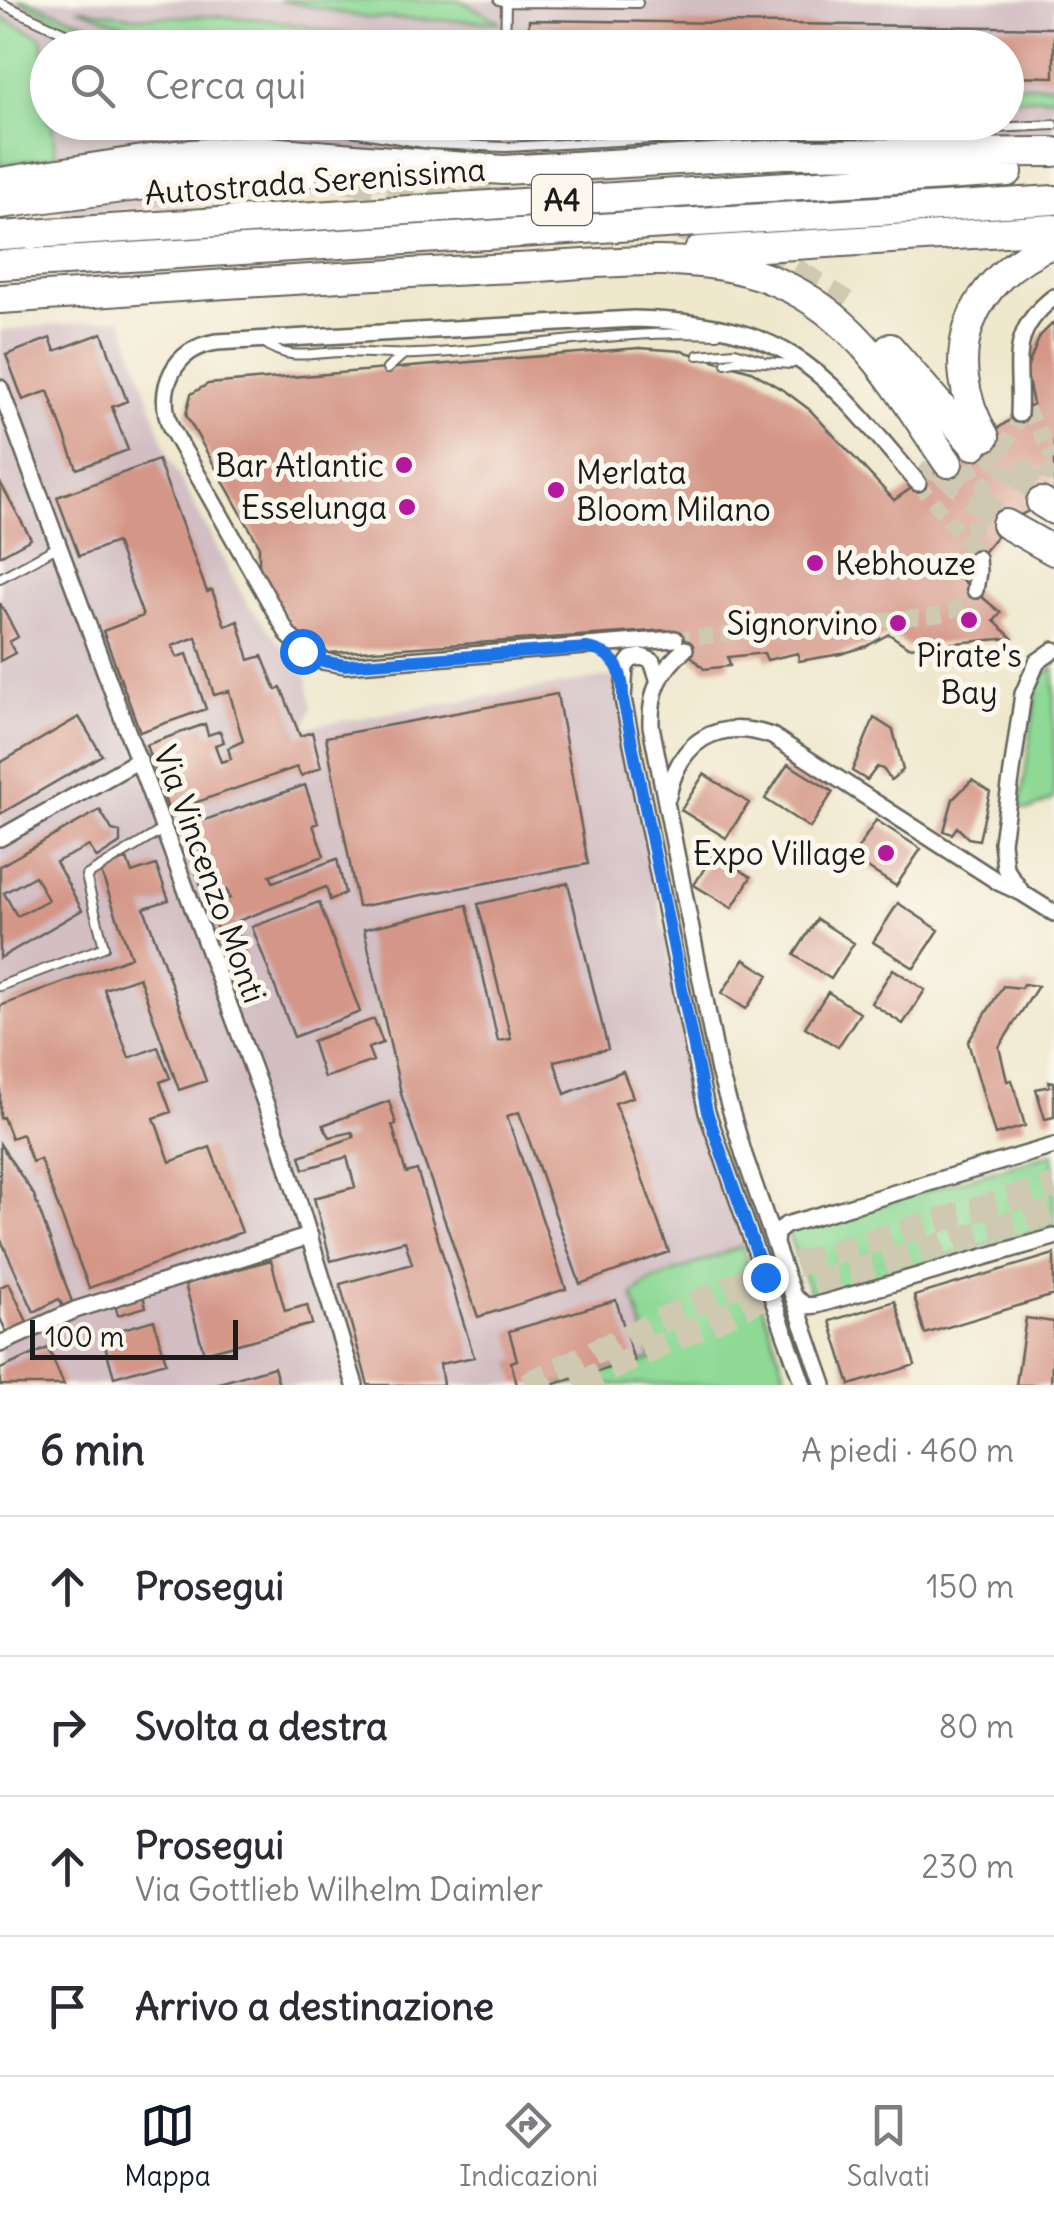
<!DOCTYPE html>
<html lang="it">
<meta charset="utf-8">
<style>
body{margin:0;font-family:Delius,sans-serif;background:#f7f7f7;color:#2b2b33}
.scale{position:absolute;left:30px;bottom:25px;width:208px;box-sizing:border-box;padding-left:10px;border:5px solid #1c1c1c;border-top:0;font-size:28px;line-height:35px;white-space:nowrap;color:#1c1c1c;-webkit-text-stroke:8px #fbf7ec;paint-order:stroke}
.stop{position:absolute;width:30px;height:30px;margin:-22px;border:8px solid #1a73e8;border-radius:50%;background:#fff}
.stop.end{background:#1a73e8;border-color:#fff;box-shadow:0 2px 10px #0008}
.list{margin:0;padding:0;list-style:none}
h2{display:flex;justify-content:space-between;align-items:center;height:130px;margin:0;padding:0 40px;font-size:42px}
h2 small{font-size:32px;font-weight:400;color:#7c7c81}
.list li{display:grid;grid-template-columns:65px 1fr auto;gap:30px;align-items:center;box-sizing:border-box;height:140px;padding:0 40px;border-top:2px solid #e1e1e2}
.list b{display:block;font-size:38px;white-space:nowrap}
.list p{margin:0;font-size:32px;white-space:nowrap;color:#7c7c81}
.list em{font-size:32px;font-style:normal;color:#7c7c81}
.icon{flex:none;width:55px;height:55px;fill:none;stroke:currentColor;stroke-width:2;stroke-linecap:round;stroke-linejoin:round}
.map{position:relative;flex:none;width:1054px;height:1385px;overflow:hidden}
.search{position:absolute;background:#fff;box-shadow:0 5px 15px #0003;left:30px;right:30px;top:30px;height:110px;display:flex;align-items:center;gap:25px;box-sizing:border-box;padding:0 35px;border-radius:55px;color:#7c7c81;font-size:38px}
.sheet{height:690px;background:#fff}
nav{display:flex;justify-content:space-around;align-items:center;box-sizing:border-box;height:140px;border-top:2px solid #e1e1e2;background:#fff;font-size:28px;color:#7c7c81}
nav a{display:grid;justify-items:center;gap:5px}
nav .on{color:#111827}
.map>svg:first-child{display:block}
.industrial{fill:#d2bec3}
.green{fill:#8ed996;stroke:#557a59;stroke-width:2.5}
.building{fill:#d49687;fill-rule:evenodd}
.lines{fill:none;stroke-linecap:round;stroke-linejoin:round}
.minor-tunnel{stroke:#cfc9b2;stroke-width:15;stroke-dasharray:15 8;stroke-linecap:butt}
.trunk-tunnel{stroke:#cfc9b2;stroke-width:25;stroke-dasharray:25 12;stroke-linecap:butt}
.motorway-tunnel{stroke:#cfc9b2;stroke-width:28;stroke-dasharray:28 14;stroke-linecap:butt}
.service-casing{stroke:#66635a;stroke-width:12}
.minor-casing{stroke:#66635a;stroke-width:20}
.motorway-casing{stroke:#66635a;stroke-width:32}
.service{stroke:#fff;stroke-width:8}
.minor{stroke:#fff;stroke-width:15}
.motorway{stroke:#fff;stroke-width:28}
.route{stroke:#1a73e8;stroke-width:12}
.poi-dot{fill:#b5179e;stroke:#fbf7ec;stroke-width:4}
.labels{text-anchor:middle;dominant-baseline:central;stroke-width:10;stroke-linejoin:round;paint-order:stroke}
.shield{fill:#fbf7ec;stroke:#5f5e5a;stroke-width:2.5}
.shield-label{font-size:30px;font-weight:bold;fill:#1c1c1c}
.street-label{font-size:32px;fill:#1c1c1c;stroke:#fbf7ec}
.poi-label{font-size:32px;fill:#1c1c1c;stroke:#fbf7ec;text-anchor:end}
</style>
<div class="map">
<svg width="1054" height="1385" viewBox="0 0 1054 1385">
<rect width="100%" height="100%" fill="#fbf7ec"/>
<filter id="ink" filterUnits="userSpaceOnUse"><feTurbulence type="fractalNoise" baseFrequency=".01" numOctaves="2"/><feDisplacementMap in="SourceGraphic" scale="20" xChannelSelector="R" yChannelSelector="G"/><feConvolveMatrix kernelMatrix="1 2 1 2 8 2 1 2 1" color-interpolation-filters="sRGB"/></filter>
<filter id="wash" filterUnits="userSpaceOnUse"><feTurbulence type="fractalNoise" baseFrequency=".0048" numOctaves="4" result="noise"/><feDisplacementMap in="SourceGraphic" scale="40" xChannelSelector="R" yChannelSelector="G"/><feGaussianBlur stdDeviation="2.25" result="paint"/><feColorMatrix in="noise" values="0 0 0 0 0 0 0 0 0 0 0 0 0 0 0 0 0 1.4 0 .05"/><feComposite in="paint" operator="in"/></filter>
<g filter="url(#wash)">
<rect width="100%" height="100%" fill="#efe8cd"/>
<!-- industrial -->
<path class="industrial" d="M0,0h1054v134l-327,22 -171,21 -493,37 -11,-91 954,-1v-74h-958l-1,38 -5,-49 -42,-20z
M122,318l47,140 77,144 61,76 5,29 -6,20 313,-52 73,413 58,155 -99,38 2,78 -98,26h-555v-1054z"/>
<!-- green -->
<path class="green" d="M18,0h8l73,28 89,19 -30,-3 -2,3h-42z
M279,0h181l41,22 -135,-4z
M77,8l58,9 80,-1 58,4 76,15 41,12h-154l-117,-24z
M0,17l42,20 6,85 4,1 4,33 -56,9z
M1006,85h48v12l-47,2z
M336,123l330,1 37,-1 -3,7c-123,8 -243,16 -364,-7z
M1054,667v132l-24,11 -10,-2 17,-119 8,-15z
M1054,1153v73l-243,70 -24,-65z
M742,1246l47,138 -234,1 97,-26 -19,-64 18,-14z
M780,1278l38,107h-8l-37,-104z"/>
<g id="blocks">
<!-- building -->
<path class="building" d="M529,20l525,8v49l-48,-1v-28h-478z
M1054,322v176l-45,23 -48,58 40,34 -7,8 18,17 -104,9 -19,-13 -22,12 -26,8 -42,7 -1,-8 -31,7 -3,-7 -36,4 2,9 -26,3 -38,-39 -337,23 -23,-11 -20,-24 -27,-50v-23l-73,-130 5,-21 17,-10 431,-36 43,3 69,20 35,21 24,18 84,90 139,-96 -7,-34 14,-34z
M102,333l25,68 -15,6 16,43 -51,19 -29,-78 -25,9 -17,-45 44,-17 5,13z
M158,460l49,132 5,-2 13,36 13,-5 11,39 13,-4 14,34 5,-3 19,49 12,-4 9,35 -20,9 -4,-9 -128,45 -23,-67 59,-21 3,11 12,-4 4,11 -9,3 6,17 10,-3 -3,-11 15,-7 -14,-50 -15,4 -18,-58 -24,9 5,11 10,-3 19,55 -66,23 -37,-101 40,-15 -27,-74 -37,14 -22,-59z
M0,482l31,57 -31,17z
M0,603l18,34 -9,5 6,11 -15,8z
M557,694l31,170 -230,43 -32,-170z
M79,717l23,38 -102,59v-51z
M874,718l19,12 10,40 -12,10 -8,-11 -6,-2 -10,13 -15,-9z
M788,764l45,28 -23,36 -45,-29z
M704,774l45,29 -23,35 -45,-28z
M972,780l18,12 -11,48 -11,-2 -11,-11 -5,7 -8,-3 9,-32z
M305,785l13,38 -5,2 11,31 -54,19 3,7 64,-23 8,34 -15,7 -4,-13 -93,36 13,32 -16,6 -22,-54 22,-9 -3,-8 -22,7 -21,-60 15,-5 -3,-9z
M100,810l12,20 8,2v11l-23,15 -8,-12 -33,16 26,48 -82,48v-92zM35,876l13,24 -31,16 -13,-23z
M876,820l45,29 -25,37 -44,-28z
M714,853l37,24 -19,31 -38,-23z
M127,859l5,14 24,-8 13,35 -25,8 62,173 -27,9 -40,-113 -35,12 25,69 29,-11 12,31 -10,4 11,30 -17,6 16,44 40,-15 32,85 -153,56 -49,-129 -8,3 -10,-28 -11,4 -8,-21 -3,1v-112l131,-49 -31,-88z
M568,883l40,166 -54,12 11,33 58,-23 10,26 -18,6 54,149 -89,32 -61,-172 -12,4 59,173 -88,28 -76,-220 -38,-168 103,-24 31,136 13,-2 -33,-135z
M319,902l41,110 -66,25 -42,-110z
M898,903l41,27 -25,38 -41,-26z
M817,919l37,24 -23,36 -37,-24z
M744,959l25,16 -23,34 -24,-16z
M893,969l32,21 -22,34 -32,-21z
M1023,984l15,2 -39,61 8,34 5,-1 13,46 -30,9 -27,-93 35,-56 18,2z
M828,992l32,21 -22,34 -33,-20z
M374,1019l9,24 -15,5 5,13 -49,17 -12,-37z
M1049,1081l5,1v35l-9,2 -9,-30 14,-3z
M389,1101l7,23 -4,1 14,48 11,-3 57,187 -34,7 3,21h-75l-28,-101 72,-20 -7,-23 -74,20 -17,-63 41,-11 -8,-30 -43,12 -4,-13 54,-19 -2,-5 -22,5 -7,-12z
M0,1144l34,51 38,107 -9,4 -4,-7 -25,13 -34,-74z
M1054,1254v41l-129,39 -11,-38z
M271,1260l14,51 22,-6 5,19 -108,29 -19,-69z
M9,1283l19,41 -21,9 -7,-15v-31z
M143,1296l3,11 -28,8 -3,-10z
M616,1300l18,61 -83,24h-34l-6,-23 6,-2 -8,-29z
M895,1301l20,64 -65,20 -20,-64z
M1026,1318l28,4 -3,63h-35z
M154,1320l12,42 -52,15 -12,-42z
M48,1348l16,37h-64v-16z
M274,1367l5,18h-63v-1z"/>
</g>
</g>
<g filter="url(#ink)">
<use href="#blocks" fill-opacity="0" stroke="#66635a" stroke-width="2.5"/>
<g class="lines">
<!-- minor-tunnel -->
<path class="minor-tunnel" d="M1027,409l27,50
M920,468c41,21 90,-11 99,-54
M918,483l55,67
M977,558c-2,-16 -5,-32 -3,-48 8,-40 46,-53 80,-34
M675,639l264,-24 25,-10 11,-15"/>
<!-- trunk-tunnel -->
<path class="trunk-tunnel" d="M526,1385l224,-107 304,-92
M576,1385l184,-86 294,-88"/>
<!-- motorway-tunnel -->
<path class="motorway-tunnel" d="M304,174l186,25
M676,226c70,19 109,37 169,78
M985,437l34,37 31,25
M941,468l65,56"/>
<defs>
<path id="service" d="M499,0l7,2 -1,46
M506,2l132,1
M0,3l97,45
M296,122l134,22 76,3 261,-14h130l157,-8
M704,137l4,-15
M265,343c24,20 54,8 82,9 23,1 46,3 69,2 100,-4 201,-25 301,-20
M698,355l37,-3 26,8
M726,363l12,-3 53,4 6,-3
M387,369l17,-15
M0,578l59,-32
M0,986l104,-39 -18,-71 78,-47"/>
<path id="minor" d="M0,388l282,760 73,237
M1019,414c3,-51 -13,-80 35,-117
M975,590l3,-18 -1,-14
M675,639l-330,26 -29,-5 -27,-24 -118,-208c-16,-39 3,-80 46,-86l417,-23c160,5 187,50 284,164
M685,649c-26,22 -35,44 -34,77l68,345 25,84 80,230
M658,679l-6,-18 -10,-4 -11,2 -6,8 -2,32 75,373 9,40 96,273
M668,796c11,-55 49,-79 104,-60l228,147 22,10 32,20
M0,838l139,-78
M1020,890l-15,-22 -3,-26 21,-148 14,-32 17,-12
M775,1244l1,-11 10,-8 268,-79
M794,1297l12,9 11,-1 237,-68
M0,1344l75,-34 235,-74"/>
<path id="motorway" d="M0,182l175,-27 80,-5 248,20 282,-16 269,-2
M0,204l191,-25 113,-5
M0,236l1008,-64
M699,251l355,-22
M0,265l1054,-65
M0,299c172,-11 344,-24 516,-31 85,-3 183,-21 263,15 83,36 120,110 169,180
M890,348l84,97
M985,437c-47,-80 -16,-160 69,-194
M1041,502l13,8
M1006,524l48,27"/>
</defs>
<!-- service casing -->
<use href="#service" class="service-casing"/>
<!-- minor casing -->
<use href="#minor" class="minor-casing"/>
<!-- motorway casing -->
<use href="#motorway" class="motorway-casing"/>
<!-- service -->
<use href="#service" class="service"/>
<!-- minor -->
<use href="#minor" class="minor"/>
<!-- motorway -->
<use href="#motorway" class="motorway"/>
</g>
</g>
<g class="lines" filter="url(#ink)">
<!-- route -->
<path class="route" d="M302,651l14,9 29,5 242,-17c28,4 37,24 36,51l84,413 58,165"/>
</g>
<!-- markers -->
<g class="poi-dot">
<circle cx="404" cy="465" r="10"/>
<circle cx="556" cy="490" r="10"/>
<circle cx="407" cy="507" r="10"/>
<circle cx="815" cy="563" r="10"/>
<circle cx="969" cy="620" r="10"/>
<circle cx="898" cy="623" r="10"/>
<circle cx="886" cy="853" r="10"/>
</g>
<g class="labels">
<!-- shield labels -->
<rect class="shield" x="532" y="175" width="60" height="50" rx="8"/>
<g class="shield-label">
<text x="562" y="200">A4</text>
</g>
<!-- street labels -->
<g class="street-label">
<text transform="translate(315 181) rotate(-4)">Autostrada Serenissima</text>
<text transform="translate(210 874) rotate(70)">Via Vincenzo Monti</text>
</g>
<!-- poi labels -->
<g class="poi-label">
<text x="384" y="465">Bar Atlantic</text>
<text x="576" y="472" text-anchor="start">Merlata<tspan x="576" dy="37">Bloom Milano</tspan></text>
<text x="387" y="507">Esselunga</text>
<text x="835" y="563" text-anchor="start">Kebhouze</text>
<text x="878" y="623">Signorvino</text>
<text x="969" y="655" text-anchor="middle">Pirate's<tspan x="969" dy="37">Bay</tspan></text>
<text x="866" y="853">Expo Village</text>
</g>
</g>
</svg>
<div class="scale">100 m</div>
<div class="stop" style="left:302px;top:651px"></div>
<div class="stop end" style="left:765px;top:1277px"></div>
<div class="search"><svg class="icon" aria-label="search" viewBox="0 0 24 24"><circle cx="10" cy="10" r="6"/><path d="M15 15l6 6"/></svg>Cerca qui</div>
</div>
<section class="sheet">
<h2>6 min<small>A piedi · 460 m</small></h2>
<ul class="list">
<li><svg class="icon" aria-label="ahead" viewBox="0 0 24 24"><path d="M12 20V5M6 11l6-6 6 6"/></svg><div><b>Prosegui</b></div><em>150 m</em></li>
<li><svg class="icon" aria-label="right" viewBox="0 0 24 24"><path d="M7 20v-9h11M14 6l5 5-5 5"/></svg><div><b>Svolta a destra</b></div><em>80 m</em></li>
<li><svg class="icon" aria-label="ahead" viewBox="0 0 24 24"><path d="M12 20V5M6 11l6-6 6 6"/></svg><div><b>Prosegui</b><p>Via Gottlieb Wilhelm Daimler</p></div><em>230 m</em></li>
<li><svg class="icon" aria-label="arrive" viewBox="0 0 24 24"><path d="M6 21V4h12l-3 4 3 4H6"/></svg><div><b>Arrivo a destinazione</b></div></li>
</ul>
</section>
<nav>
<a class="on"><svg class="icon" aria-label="map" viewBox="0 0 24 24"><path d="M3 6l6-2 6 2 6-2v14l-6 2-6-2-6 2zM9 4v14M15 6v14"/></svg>Mappa</a>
<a><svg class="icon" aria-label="directions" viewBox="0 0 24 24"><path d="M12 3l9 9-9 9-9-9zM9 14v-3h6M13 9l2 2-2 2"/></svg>Indicazioni</a>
<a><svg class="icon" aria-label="saved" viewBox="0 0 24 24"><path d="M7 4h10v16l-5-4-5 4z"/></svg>Salvati</a>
</nav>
